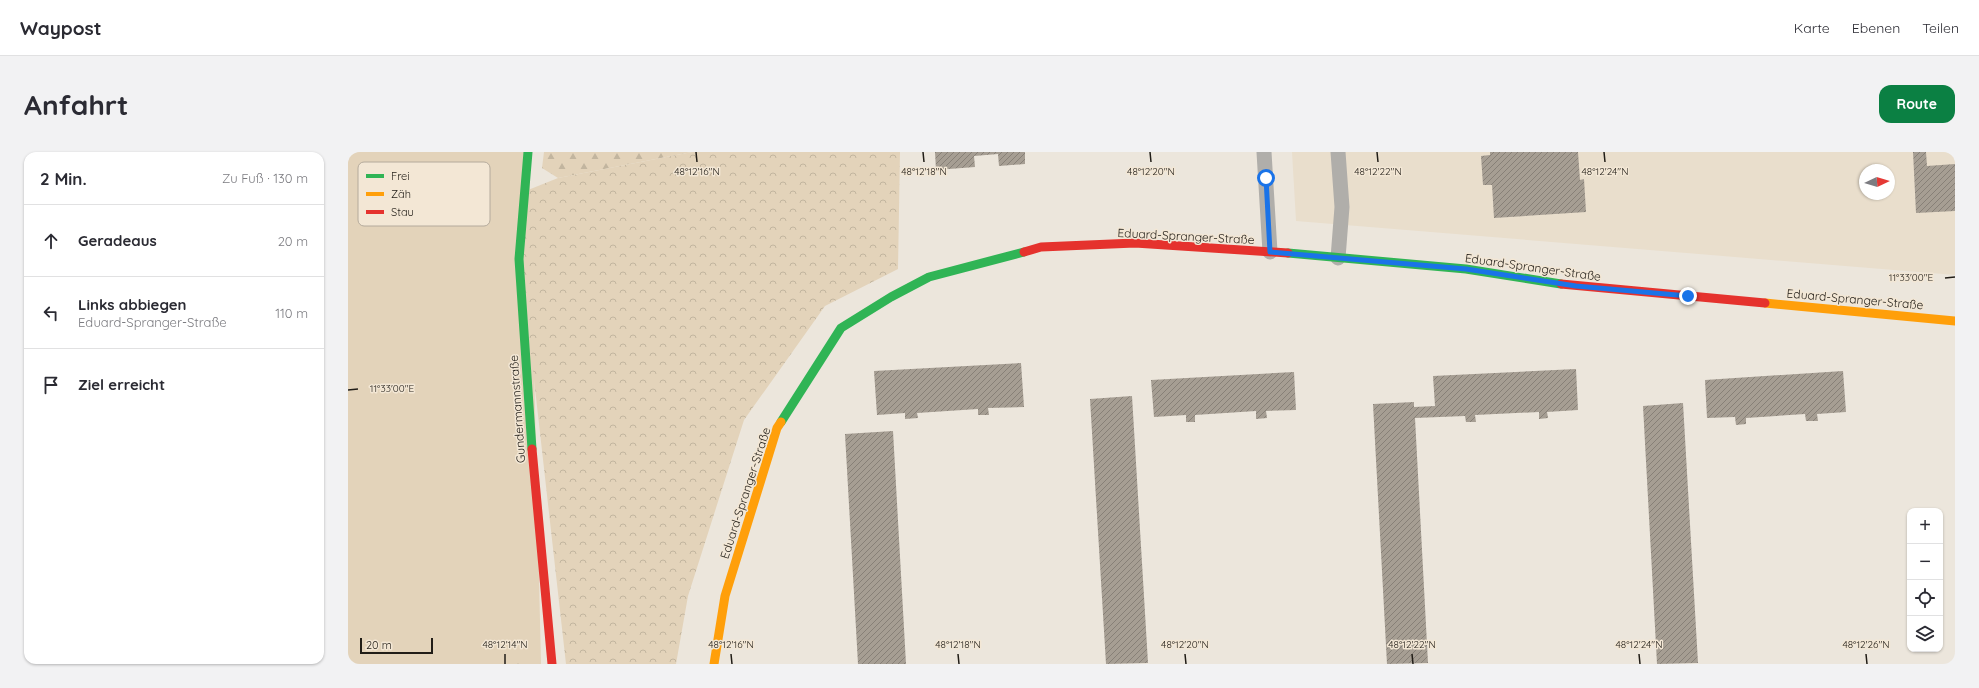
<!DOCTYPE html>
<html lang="de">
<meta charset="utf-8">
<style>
body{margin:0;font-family:Quicksand,sans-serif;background:#f2f2f3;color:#2b2b33}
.controls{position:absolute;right:12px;bottom:12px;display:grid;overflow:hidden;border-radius:8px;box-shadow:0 1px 3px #0004}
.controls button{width:36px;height:36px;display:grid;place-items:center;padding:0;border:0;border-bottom:1px solid #e1e1e2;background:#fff;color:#2b2b33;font:20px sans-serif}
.compass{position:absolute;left:1511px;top:12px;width:36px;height:36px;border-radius:50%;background:#fff;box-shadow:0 1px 3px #0004;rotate:86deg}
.scale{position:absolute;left:12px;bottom:10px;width:73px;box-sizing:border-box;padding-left:4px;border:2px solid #211d17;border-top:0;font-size:11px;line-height:14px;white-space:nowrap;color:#211d17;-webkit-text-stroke:3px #f3e7d5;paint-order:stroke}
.stop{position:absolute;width:12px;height:12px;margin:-9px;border:3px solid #1a73e8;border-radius:50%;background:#fff}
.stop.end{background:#1a73e8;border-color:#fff;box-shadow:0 1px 4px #0008}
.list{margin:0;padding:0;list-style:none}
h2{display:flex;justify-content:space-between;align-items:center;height:52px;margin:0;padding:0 16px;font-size:17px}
h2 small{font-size:13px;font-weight:400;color:#7c7c81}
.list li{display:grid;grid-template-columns:26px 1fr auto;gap:12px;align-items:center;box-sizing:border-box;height:72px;padding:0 16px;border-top:1px solid #e1e1e2}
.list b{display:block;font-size:15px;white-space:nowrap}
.list p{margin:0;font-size:13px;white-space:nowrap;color:#7c7c81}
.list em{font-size:13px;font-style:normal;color:#7c7c81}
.icon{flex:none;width:22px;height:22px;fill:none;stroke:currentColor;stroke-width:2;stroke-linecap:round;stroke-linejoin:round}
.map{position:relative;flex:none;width:1607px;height:512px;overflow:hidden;border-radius:12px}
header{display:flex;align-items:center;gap:24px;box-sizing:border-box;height:56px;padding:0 20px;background:#fff;border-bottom:1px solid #e1e1e2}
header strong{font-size:19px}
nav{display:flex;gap:22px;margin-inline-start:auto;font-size:14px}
.intro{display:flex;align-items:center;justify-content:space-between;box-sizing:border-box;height:96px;padding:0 24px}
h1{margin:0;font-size:28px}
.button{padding:10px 18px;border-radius:12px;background:#0b8043;color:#fff;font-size:14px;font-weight:700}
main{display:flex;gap:24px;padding:0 24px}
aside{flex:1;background:#fff;border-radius:12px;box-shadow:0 1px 3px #0004}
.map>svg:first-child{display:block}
.built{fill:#e9decc;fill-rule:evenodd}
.grass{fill:#e3d3ba}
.forest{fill:url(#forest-firs)}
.park{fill:url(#park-crowns)}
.building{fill:url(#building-hatch)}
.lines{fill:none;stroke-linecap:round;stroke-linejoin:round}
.lane{stroke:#b0aeaa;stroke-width:15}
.fast{stroke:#30b455;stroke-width:9}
.slow{stroke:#ff9f0a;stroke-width:9}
.jam{stroke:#e5322d;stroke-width:9}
.route{stroke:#1a73e8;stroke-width:5}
.ticks{fill:none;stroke:#211d17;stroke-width:1.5}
.labels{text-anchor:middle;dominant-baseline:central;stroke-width:3;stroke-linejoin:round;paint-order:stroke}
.street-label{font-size:12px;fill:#211d17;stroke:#f3e7d5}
.key{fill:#f3e7d5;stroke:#b4aa9c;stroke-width:1}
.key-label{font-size:11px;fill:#211d17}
.ticks-label{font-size:10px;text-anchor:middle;fill:#211d17;stroke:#f3e7d5;stroke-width:3;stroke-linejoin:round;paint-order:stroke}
</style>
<header>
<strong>Waypost</strong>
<nav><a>Karte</a><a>Ebenen</a><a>Teilen</a></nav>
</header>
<div class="intro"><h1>Anfahrt</h1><a class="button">Route</a></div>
<main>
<aside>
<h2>2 Min.<small>Zu Fuß · 130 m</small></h2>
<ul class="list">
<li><svg class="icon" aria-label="ahead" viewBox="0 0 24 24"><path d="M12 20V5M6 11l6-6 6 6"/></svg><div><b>Geradeaus</b></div><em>20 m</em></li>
<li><svg class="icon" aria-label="left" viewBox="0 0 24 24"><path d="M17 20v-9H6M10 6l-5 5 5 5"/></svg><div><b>Links abbiegen</b><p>Eduard-Spranger-Straße</p></div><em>110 m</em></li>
<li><svg class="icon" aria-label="arrive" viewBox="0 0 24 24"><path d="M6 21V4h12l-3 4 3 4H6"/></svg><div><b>Ziel erreicht</b></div></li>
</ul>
</aside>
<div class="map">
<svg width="1607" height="512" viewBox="0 0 1607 512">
<defs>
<pattern id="forest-firs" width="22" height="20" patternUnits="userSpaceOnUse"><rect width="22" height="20" fill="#e3d3ba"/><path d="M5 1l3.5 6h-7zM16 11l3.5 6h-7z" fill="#c2b59f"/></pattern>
<pattern id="park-crowns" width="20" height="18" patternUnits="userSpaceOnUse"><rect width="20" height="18" fill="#e3d3ba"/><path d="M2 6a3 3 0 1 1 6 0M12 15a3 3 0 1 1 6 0" fill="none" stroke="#c2b59f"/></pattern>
<pattern id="building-hatch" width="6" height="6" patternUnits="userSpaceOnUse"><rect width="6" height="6" fill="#a69e93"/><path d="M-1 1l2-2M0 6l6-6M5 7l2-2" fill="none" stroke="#878077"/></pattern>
</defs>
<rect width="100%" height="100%" fill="#ece6dc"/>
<!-- built -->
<path class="built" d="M944,0h663v123l-659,-54zM1517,18h24v24h-24z"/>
<!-- grass -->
<path class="grass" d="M0,0h181l12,512h-193z"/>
<!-- forest -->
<path class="forest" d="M196,0h148l-134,26 -16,-10z
M177,507l15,5h-29z"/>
<!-- park -->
<path class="park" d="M344,0h208l-2,117 -73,37 -81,114 -56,176 -12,68h-110l-46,-409 8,-65 30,-12z"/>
<!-- building -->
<path class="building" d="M587,0h90v12l-26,2 -1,-12 -24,2 1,11 -39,3z
M1142,0h88l2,28 4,-1 2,33 -92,6 -2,-33h-9l-2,-29 9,-1z
M1565,0h13l1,14 28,-2v47l-39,2z
M673,211l3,44 -36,1 1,7h-11v-6l-61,4 1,5 -13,1v-6l-28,2 -3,-44z
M1228,217l2,41 -31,2 1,6 -9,1v-7l-64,3 1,7h-10l-1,-6 -50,2 13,245 -41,1 -14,-260 41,-2v5l21,-1 -2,-30z
M1495,219l3,41 -29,2 1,7h-12l-1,-7 -59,4v6l-10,1 -1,-8 -28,1 -2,-38z
M946,220l2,38 -30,1 1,7 -11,1v-8l-61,4v7h-9v-7l-32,2 -3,-37z
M784,244l16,267 -42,1 -16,-265z
M1335,251l15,260 -41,1 -14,-258z
M545,279l13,233h-48l-13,-230z"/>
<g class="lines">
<!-- lane -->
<path class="lane" d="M916,0l6,100
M990,106l4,-51 -4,-55"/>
<!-- fast -->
<path class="fast" d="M180,0l-9,107 13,190
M940,101l178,16 95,15
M433,270l60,-94 50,-31 38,-20 95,-25"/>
<!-- slow -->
<path class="slow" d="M1417,151l190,18
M366,512l11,-68 52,-168 4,-6"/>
<!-- jam -->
<path class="jam" d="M676,100l17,-5 94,-4 153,10
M1213,132l204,19
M184,297l20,215"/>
</g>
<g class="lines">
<!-- route -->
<path class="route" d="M918,26l4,74 196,17 110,17 112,10"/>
</g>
<!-- ticks -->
<path class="ticks" d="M348,0l1,10M575,0l1,10M802,0l1,10M1029,0l1,10M1256,0l1,10M1597,126l10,-1M0,238l10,-1M157,502v10M383,502l1,10M610,502l1,10M837,502l1,10M1064,502l1,10M1291,502l1,10M1518,502l1,10"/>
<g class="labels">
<!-- street labels -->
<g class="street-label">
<text transform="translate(838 84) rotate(3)">Eduard-Spranger-Straße</text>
<text transform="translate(1185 115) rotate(8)">Eduard-Spranger-Straße</text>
<text transform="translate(1507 147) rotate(5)">Eduard-Spranger-Straße</text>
<text transform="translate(169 257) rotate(-94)">Gundermannstraße</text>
<text transform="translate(397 341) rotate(-72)">Eduard-Spranger-Straße</text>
</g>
</g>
<!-- legend -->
<rect x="10" y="10" width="132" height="64" rx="6" class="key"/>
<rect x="18" y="22" width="18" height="4" fill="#30b455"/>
<rect x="18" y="40" width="18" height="4" fill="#ff9f0a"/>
<rect x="18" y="58" width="18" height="4" fill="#e5322d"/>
<g class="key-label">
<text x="43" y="28">Frei</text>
<text x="43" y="46">Zäh</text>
<text x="43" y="64">Stau</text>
</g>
<g class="ticks-label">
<text x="349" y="23">48°12'16"N</text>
<text x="576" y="23">48°12'18"N</text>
<text x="803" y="23">48°12'20"N</text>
<text x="1030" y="23">48°12'22"N</text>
<text x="1257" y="23">48°12'24"N</text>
<text x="1563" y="129">11°33'00"E</text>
<text x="44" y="240">11°33'00"E</text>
<text x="157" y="496">48°12'14"N</text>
<text x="383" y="496">48°12'16"N</text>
<text x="610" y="496">48°12'18"N</text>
<text x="837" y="496">48°12'20"N</text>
<text x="1064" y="496">48°12'22"N</text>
<text x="1291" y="496">48°12'24"N</text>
<text x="1518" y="496">48°12'26"N</text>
</g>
</svg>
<div class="controls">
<button>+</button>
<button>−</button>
<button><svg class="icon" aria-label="locate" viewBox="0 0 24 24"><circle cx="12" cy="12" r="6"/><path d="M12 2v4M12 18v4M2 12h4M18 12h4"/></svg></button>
<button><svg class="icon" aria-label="layers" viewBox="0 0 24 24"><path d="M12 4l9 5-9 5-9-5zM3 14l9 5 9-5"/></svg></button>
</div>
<svg class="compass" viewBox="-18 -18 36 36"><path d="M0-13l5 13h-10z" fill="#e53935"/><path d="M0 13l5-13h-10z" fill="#7c7c81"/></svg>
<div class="scale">20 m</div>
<div class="stop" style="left:918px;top:26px"></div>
<div class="stop end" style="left:1340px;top:144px"></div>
</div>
</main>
